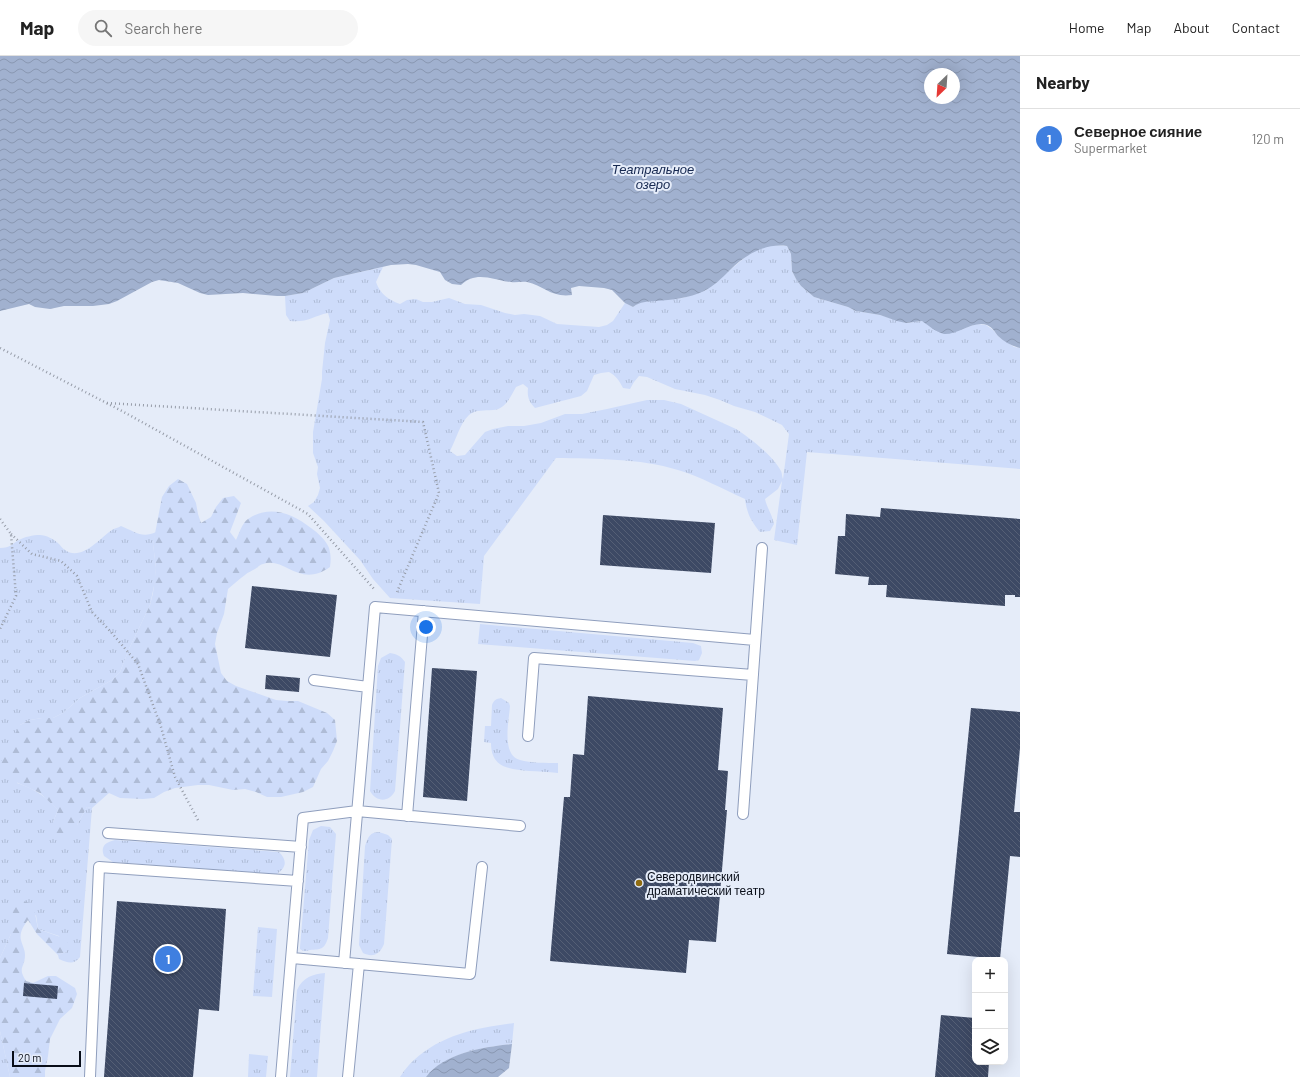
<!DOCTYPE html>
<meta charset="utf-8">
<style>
body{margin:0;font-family:Barlow,sans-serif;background:#f6f6f6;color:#222}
.controls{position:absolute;right:12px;bottom:12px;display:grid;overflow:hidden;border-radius:8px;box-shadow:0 4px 16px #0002}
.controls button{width:36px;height:36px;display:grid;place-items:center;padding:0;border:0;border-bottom:1px solid #e0e0e0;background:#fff;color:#222;font:20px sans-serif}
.compass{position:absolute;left:924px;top:12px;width:36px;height:36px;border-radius:50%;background:#fff;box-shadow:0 4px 16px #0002;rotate:205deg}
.scale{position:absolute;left:12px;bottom:10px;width:69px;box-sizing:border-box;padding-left:4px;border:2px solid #080d18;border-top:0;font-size:11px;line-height:14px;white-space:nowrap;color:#080d18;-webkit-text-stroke:3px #e5ecf9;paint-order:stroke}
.you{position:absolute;left:426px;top:571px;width:14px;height:14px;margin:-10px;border:3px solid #fff;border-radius:50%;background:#1a73e8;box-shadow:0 0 0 6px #1a73e833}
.badge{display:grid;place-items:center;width:26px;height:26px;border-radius:50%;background:#8f6b10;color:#fff;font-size:13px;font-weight:700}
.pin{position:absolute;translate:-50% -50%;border:2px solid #fff;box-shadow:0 1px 4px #0006}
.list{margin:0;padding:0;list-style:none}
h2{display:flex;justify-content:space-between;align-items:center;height:52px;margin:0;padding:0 16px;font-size:17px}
h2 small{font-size:13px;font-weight:400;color:#767676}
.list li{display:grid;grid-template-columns:26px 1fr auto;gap:12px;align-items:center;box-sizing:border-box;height:60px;padding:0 16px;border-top:1px solid #e0e0e0}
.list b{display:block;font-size:15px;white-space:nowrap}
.list p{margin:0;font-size:13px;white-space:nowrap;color:#767676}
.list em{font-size:13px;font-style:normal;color:#767676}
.icon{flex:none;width:22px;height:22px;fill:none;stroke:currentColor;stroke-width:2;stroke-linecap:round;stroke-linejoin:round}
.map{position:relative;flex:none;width:1020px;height:1021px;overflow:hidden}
header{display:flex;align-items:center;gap:24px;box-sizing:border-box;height:56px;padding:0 20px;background:#fff;border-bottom:1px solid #e0e0e0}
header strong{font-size:19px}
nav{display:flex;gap:22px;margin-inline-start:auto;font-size:14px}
.search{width:280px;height:36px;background:#f6f6f6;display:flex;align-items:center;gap:10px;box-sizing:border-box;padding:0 14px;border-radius:22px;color:#767676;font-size:15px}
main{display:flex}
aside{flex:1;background:#fff}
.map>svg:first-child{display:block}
.grass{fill:url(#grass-tufts);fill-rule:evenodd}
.forest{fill:url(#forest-firs)}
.water{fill:url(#water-waves);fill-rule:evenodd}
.building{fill:url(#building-back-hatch)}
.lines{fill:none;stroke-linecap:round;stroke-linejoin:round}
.lane-casing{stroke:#8f9ebd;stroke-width:12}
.path{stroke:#969ca8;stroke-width:2.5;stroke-dasharray:1 3;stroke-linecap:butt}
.lane{stroke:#fff;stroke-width:10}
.poi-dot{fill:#8f6b10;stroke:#e5ecf9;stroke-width:1.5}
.labels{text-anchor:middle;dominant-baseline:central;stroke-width:4;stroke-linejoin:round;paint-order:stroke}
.poi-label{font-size:12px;fill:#080d18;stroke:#e5ecf9;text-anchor:start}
.water-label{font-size:13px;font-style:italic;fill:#162850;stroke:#e5ecf9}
</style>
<header>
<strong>Map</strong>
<div class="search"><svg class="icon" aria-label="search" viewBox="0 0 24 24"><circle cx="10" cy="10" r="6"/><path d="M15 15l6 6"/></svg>Search here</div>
<nav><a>Home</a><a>Map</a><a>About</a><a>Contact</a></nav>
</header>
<main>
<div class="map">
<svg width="1020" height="1021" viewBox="0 0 1020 1021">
<defs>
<pattern id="grass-tufts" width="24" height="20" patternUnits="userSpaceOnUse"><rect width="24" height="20" fill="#cedcfa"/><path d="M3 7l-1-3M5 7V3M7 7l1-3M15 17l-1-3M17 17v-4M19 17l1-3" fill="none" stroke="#afbcd6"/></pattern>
<pattern id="forest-firs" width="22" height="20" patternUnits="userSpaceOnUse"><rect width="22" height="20" fill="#cedcfa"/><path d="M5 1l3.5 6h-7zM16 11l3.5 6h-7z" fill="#afbcd6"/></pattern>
<pattern id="water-waves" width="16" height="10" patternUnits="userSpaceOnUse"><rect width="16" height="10" fill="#a1b1cf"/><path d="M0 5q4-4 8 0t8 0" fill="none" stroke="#8997b1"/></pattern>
<pattern id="building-back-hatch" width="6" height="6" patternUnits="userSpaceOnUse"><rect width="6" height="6" fill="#3d4964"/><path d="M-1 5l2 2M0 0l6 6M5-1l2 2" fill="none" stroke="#555f75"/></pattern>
</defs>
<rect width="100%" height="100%" fill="#e5ecf9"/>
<!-- grass -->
<path class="grass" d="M770,189l17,1 4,8 1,17 4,8 5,7 13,11 34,10 8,4 24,4 26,8 16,-2 31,11 24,-8 9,1 7,5 6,7 8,5 7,5 6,1v121l-213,-17 -10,93 -23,-5 8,-59 -4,8 -13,10c2,9 7,15 9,25l-4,7 -10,1c-9,-11 -13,-18 -15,-33 -22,-10 -44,-22 -67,-29 -39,-12 -82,-11 -122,-12l-72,98 -4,48 -90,-6 -17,-19 -13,-19 -36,-39 -16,-15 6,-4 4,-7 2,-7 -3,-14 1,-7 -5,-14v-21l9,-53v-7l3,-29 5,-23 -2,-7c-15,3 -21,10 -38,8l-4,-6 -1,-19 18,-3 31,-15 49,-11 -7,15c4,12 13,18 24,22l7,-4 9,-1 7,3h9l17,-4 16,6 16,1 24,8 10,2 9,-1 16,2 17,8 42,3 8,-2 6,-4 12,-18 8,4 7,-5 43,-4 23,-8 42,-35 14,-8zM609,316c7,4 10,8 14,16l7,1 4,-7 5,-6 8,1 28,12 30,6 15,5 14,6 21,6 27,13 7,9 -6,45c-1,-2 -1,-6 -2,-8 -8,-15 -31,-33 -45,-42l-55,-25 -17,-4h-17l-40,9 -25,5h-17l-24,9 -17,3h-16l-15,3 -8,3 -20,23 -8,1 -7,-5c6,-11 10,-28 19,-36 8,-6 15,-4 24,-5 12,0 18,-14 23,-23l7,-3 5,4c-1,9 1,14 7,20l46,-12 6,-5 7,-16 7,-2z
M121,470c13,5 21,13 35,6l-3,12 3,24 -1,13 -5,24 -21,44 -9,23 -8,8 -32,18 -17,15 -10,5h-11l-12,2 -10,5 -3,58c19,7 27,12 41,27l-5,12 24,3 10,-18 5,1 -12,149c-6,8 -12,6 -21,2l-1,-4 8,-3 -7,-16 -21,-7 -2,-14 -25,9v10l-11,24v-410c11,0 11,-4 19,-8 5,-3 14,-5 21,-5 6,0 14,4 19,9 2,2 4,5 6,6 16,12 35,-12 47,-20 3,-2 6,-2 9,-4z
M480,568l213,19 8,3 1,7 -3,7 -4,1 -217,-17z
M390,597c7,1 11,3 15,9l-10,129c-6,12 -19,11 -25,0l8,-125 3,-8z
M501,642l8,5 1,3c-1,15 -9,49 10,54 10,3 27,3 38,3v10c-10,-1 -20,-2 -29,-2 -20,-2 -38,-3 -38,-28l-7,-1 1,-16h6l1,-21c2,-5 4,-6 9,-7z
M321,770l9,1 6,7 -8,104c-4,12 -7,11 -18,12 -4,1 -6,2 -10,-1v-2l9,-107 4,-10z
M379,776l9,3 4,4 -8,105c-4,10 -11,14 -21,9l-4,-8 6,-99c3,-9 5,-14 14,-14z
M115,784l164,12c8,8 8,15 -2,22l-164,-12 -9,-6c-4,-10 2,-14 11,-16z
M258,871l19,2 -5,68 -19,-1z
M325,917l-8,104h-27l7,-87c6,-13 16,-16 28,-17z
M514,967l-2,21c-29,3 -67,9 -86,33h-26c4,-6 8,-12 14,-17 29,-26 63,-32 100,-37z
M0,975l10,46h-10z
M249,998l19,2 -2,21h-18z"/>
<!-- forest -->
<path class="forest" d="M178,423l9,5 9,19 2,11 3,9 10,-6 5,-10 7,-9 11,-2 7,7 -11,29 6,8c3,-6 6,-17 12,-21 22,-15 45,-5 63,9 7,5 15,12 18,20 2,7 2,12 1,19 -31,22 -45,-11 -67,-3 -2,0 -5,3 -8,5 -3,2 -7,3 -10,6 -6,4 -11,9 -17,14l-4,25 -7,19 -2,11 6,29 6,8 9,5 40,14 11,1h11l29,12 8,7 2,21 -4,10 -5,10 -7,8 -8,18 -10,5 -22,5h-14l-11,-5 -11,-3 -12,1 -24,-5h-11l-23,3 -11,4 -10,6 -11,1 -23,-1 -11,-5 -17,15 -5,-1 -15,27 -8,6 -10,-7 -1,-11 5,-12 -18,-17 -33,-15 -7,-10 3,-12 17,-31 10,-5 12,-2h11l10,-5 17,-15 32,-18 8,-8 9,-23 21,-44 3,-12 3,-25 -3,-24 9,-47 7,-11z
M22,844l7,3 5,5 4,21 28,10 3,7 -3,6 -8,3 -21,-21 -9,-14c-4,5 -9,13 -7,20 1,5 4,9 4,15 0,13 -8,12 1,26l7,2 15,-7h8l19,12 2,6 -5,14 -12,11 -10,20 -2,17 -3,15v6h-35l-10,-46v-73l11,-24v-19l5,-9z"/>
<!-- water -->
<path class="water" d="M0,0h1020v292c-8,-2 -16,-6 -22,-12 -3,-4 -6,-9 -11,-11 -13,-5 -30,10 -43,9 -8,-2 -15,-8 -22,-13l-16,2 -9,-2 -17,-6 -24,-4 -8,-4 -34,-10 -13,-11 -5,-7 -4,-8 -1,-17 -4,-8c-22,-3 -42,9 -57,24 -8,8 -16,16 -26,21 -15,7 -32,9 -48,10 -10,1 -15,0 -23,6l-8,-4 -13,-13 -8,-2 -25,-2 -8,2 1,7c-20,3 -28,-9 -45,-13 -5,-1 -11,1 -16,0 -18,-2 -35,-12 -50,3l-9,-1 -7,-4 -5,-8 -24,-7 -8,-1 -17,1 -57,13 -31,15 -18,3h-8l-34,-3 -35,2 -8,-2 -22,-10 -19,-3 -7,2 -35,19 -8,3 -16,2h-29l-14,3 -15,-2 -6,-3 -29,7zM930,18h24v24h-24z
M512,988l-3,24 -11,9h-72c18,-24 57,-30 86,-33z"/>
<!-- building -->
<path class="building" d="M881,452l139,11v78h-5v-2h-10v11l-119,-9 1,-12h-19l1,-8 -34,-3 3,-38h7l1,-22 34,3z
M603,459l112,8 -4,50 -111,-8z
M252,530l85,9 -7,62 -85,-9z
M432,612l45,3 -10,130 -44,-4z
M266,619l34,3 -1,14 -34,-3z
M588,640l135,12 -5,62 10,1 -3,39h2l-11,132 -27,-2 -3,33 -136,-12 14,-164h6l3,-43 11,1z
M971,652l49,4v36l-6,64h6v45l-10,-1 -10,103 -53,-5z
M117,845l109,8 -7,102 -20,-2 -6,68h-89z
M24,927l34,3 -1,13 -34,-3z
M941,959l34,3v44h14l-1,15h-53z"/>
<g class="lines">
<defs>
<path id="lane" d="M314,624l54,7
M528,680l6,-78 219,17
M743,758l19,-266
M407,760l17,-205
M108,777l193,14
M292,902l178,16 12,-107
M344,907l31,-356 380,33
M90,1021l9,-210 199,14
M281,1021l22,-259 54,-7 163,15
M348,1021l11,-113"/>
</defs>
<!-- lane casing -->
<use href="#lane" class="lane-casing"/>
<!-- path -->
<path class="path" d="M0,292l122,63 186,103 67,76
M107,347l316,19 16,71 -42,99
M0,463l11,15 5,62 -16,33
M11,478l21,20 29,7 16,15 15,36 19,20 27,32 23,63 14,50 24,45"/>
<!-- lane -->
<use href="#lane" class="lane"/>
</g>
<!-- markers -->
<circle class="poi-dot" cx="639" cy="827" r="4"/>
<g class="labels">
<!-- poi labels -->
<g class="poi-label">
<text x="647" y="820">Северодвинский<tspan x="647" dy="14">драматический театр</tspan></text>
</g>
<!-- water labels -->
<g class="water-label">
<text x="653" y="113">Театральное<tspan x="653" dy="15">озеро</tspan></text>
</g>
</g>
</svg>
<div class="controls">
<button>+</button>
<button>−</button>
<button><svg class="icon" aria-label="layers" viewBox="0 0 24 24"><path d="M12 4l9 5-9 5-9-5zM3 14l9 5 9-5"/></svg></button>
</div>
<svg class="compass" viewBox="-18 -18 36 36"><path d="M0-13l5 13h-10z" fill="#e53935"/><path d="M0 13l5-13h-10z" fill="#767676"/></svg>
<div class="scale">20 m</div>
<div class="you"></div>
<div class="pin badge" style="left:168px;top:903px;background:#3f7fe0">1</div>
</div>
<aside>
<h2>Nearby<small></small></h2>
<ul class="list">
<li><span class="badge" style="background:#3f7fe0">1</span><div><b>Северное сияние</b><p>Supermarket</p></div><em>120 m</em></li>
</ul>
</aside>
</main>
